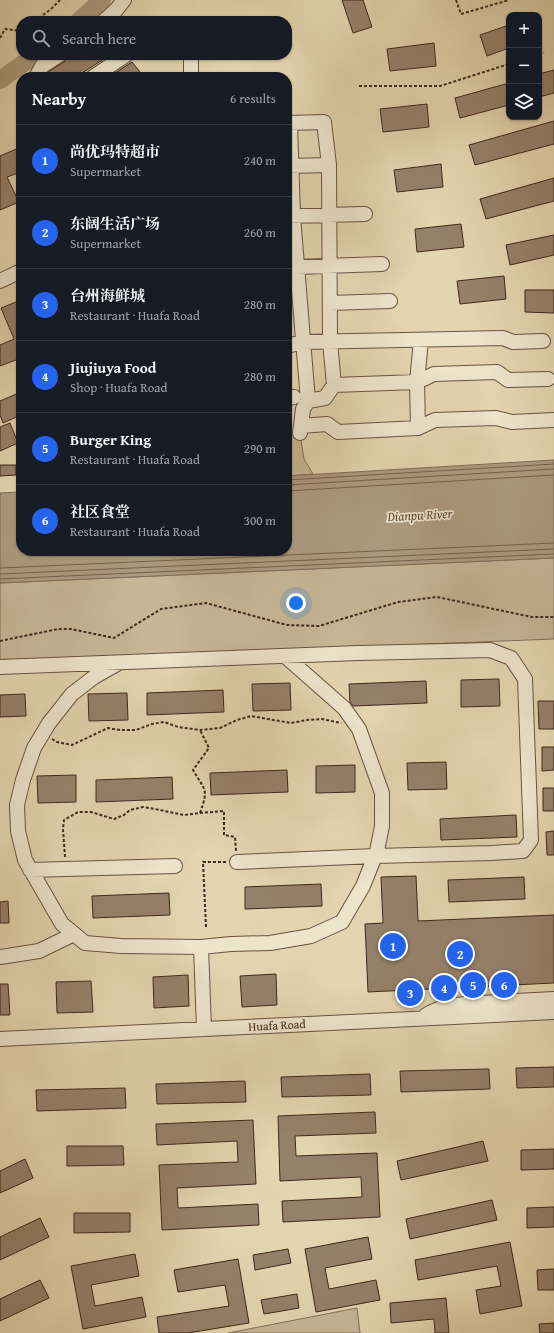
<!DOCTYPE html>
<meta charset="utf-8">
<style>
body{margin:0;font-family:"Gentium Book Plus","Noto Serif SC",serif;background:#20242c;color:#f1f3f6}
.controls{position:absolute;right:12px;top:12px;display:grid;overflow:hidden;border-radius:8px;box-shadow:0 1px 3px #0004}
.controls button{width:36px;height:36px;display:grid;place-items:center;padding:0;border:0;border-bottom:1px solid #363941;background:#171b24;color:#f1f3f6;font:20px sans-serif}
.you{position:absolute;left:296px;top:603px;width:14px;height:14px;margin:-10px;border:3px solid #fff;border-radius:50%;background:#1a73e8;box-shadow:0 0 0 6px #1a73e833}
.badge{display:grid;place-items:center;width:26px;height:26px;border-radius:50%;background:#2563eb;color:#fff;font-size:13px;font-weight:700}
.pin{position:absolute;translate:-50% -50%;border:2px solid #fff;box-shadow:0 1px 4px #0006}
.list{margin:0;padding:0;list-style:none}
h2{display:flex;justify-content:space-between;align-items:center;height:52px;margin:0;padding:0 16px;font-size:17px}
h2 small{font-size:13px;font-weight:400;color:#9ea1a6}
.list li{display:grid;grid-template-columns:26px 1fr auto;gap:12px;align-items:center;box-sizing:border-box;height:72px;padding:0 16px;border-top:1px solid #363941}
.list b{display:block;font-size:15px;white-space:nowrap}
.list p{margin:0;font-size:13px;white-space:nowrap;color:#9ea1a6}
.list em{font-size:13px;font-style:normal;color:#9ea1a6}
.icon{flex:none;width:22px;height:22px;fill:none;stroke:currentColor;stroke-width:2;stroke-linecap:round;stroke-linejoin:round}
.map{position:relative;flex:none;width:554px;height:1333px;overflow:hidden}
.search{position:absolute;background:#171b24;box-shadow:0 1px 3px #0004;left:16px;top:16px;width:276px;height:44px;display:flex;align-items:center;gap:10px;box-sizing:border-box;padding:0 14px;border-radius:16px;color:#9ea1a6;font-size:15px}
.panel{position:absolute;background:#171b24;box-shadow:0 1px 3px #0004;left:16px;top:72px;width:276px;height:484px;border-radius:16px}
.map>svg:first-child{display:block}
.green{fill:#c7b797;stroke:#846f5a}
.water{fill:#ac9a7e;stroke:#816c57}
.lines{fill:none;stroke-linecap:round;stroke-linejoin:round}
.shore{stroke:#76604d;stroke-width:1}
.river{stroke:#ac9a7e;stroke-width:18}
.building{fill:#958169;stroke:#41271c}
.minor-casing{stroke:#6a5241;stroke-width:16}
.path{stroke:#41271c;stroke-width:2;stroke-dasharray:3 2;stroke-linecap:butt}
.minor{stroke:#ede4cc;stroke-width:14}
.labels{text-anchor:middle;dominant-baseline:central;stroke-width:3.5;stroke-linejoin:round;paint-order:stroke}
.street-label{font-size:12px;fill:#41271c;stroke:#ede4cc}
.water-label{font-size:13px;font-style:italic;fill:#614a39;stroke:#ede4cc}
</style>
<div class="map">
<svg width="554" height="1333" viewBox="0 0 554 1333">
<rect width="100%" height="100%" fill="#e3d5b0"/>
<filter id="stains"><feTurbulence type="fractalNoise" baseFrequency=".005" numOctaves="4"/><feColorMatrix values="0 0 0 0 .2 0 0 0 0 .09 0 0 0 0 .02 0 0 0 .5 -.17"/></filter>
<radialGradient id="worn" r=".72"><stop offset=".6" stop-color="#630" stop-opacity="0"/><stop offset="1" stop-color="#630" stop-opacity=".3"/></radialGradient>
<!-- green -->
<path class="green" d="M300,433l4,26 9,15 -26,2v-42z
M554,558v81l-554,22v-78z
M357,1308l3,25h-132z"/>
<!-- water -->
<path class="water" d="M554,460v98l-554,25v-90l21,-1v59h266v-75z"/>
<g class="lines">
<!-- shore -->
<path class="shore" d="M287,480l267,-16
M287,485l267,-16
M287,491l267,-16
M0,568l554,-25
M0,574l554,-25
M0,579l554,-25"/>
<!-- river -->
<path class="river" d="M79,21l23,-21
M0,80l35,-25"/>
</g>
<!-- building -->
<path class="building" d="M342,0h21l9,27 -19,6z
M509,25v23l-22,8 -7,-21z
M434,43l2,23 -46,5 -3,-22z
M69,55h41l-34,22h-30l2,-5 16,-10z
M132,62l12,15h-35z
M554,70v23l-15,4v-23z
M509,83v22l-49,13 -5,-20z
M427,104l2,23 -46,5 -3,-23z
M554,121v23l-79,21 -6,-20z
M21,147v25l-14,5 12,25 -19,8v-54z
M441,164l2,23 -46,5 -3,-22z
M554,178v23l-68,18 -6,-20z
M461,224l3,23 -47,5 -2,-23z
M554,235v20l-44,10 -4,-20z
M504,276l2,23 -46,5 -3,-23z
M525,290h29v23l-29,-1z
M21,300v58l-21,8v-21l14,-6 -13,-31z
M21,392v23l-18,8 -3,-8v-14z
M10,423l8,20 -18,8v-24z
M0,465h16v10l-16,1z
M499,679l1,27 -39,1v-27z
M426,681l1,22 -74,3 -3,-4 -1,-18z
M290,683l1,27 -38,1 -1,-27z
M223,690l1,22 -77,3v-22z
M127,693l1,27 -39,1 -1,-27z
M25,694l1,22 -26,1v-22z
M538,701h16v28h-15z
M542,747h12v23l-12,1z
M446,762l1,27 -39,1 -1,-27z
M355,765v27l-39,1v-27z
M287,770l1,22 -77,3 -1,-22z
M76,775v27l-38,1 -1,-27z
M172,777l1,22 -77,3v-22z
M543,788h11v23h-11z
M516,815l1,22 -76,3 -1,-21z
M554,831v24h-7l-1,-23z
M416,876l2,45 136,-6v68l-186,9 -3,-68 18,-1 -2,-46z
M524,877l1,22 -76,3 -1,-22z
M321,884l1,22 -77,3v-22z
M169,893l1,22 -77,3 -1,-22z
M8,901l1,22h-9v-21z
M276,974l1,31 -35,2 -2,-31z
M188,975l1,31 -35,2 -1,-31z
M91,981l2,31 -36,1 -1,-31z
M0,984h8l2,31h-10z
M554,1067v20l-37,1 -1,-20z
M489,1069l1,20 -89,3 -1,-21z
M370,1074l1,21 -89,2 -1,-20z
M245,1081l1,21 -89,2 -1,-20z
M125,1088l1,20 -89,3 -1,-21z
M375,1112l1,21 -81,3 1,20 81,-3 3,64 -97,5 -1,-21 80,-4 -1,-20 -81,4 -2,-65z
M253,1120l3,64 -79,4 1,20 80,-4 1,21 -97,5 -3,-65 79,-3 -1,-21 -80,4 -1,-21z
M483,1141l5,20 -87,19 -4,-19z
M67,1146h56l1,19 -57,1z
M554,1149v20l-33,1v-20z
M25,1159l8,19 -33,15v-22z
M492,1200l5,20 -87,19 -4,-20z
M554,1207v20l-27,1v-20z
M74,1213h56v19l-56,1z
M40,1218l9,19 -49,23v-23z
M368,1237l4,22 -47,9 4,21 47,-9 4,20 -64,12 -11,-63z
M510,1242l12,64 -42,8 -4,-24 25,-4 -4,-20 -79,14 -3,-20z
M288,1249l3,14 -36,7 -2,-15z
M135,1254l4,22 -48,9 4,21 47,-9 4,20 -63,12 -12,-63z
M238,1259l11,64 -61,10h-29l-2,-16 72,-11 -4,-21 -47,7 -4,-22z
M554,1269v21h-16l-1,-20z
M40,1280l9,18 -49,23v-22z
M297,1294l2,14 -35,6 -3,-14z
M446,1298l3,35h-14l-1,-14 -43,4 -1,-20z
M554,1323v10h-14l-1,-9z"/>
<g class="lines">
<defs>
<path id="minor" d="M104,21l12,-11 8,-10
M191,55v22
M36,77l6,-11 17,-11
M93,77l33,-22
M287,123l37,-1 5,43 1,177 4,43
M290,123l3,93 15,185 -5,8 -3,24
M287,166l42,-1
M287,216l78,-2
M297,267l85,-3
M0,281l21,-10
M330,303l60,-2
M287,346l16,-4 200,-4 10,4 30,-1
M287,398l7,-1
M308,401l17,-3 9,-13 83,-3 17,-8 63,-2 11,8 40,-1
M301,426l26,-2 11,8 80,-4 17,-8 61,-2 16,4 42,-2
M418,428l-1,-46 4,-42
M117,664l-23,13 -22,17 -23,29 -15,25 -11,32 -6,25 1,26 7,29 37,64 23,19 36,3 80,1 30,-3 39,-1 41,-7 31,-14 21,-36 14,-35 5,-25v-33l-23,-64 -15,-21 -59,-52
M0,667l359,-14 131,-3 21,8 14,21 6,161 -8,11 -31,2 -117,3 -138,6
M30,870l145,-4
M201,947l3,82
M0,957l39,-6 35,-17
M425,1016c19,-14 47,-12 71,-14 19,-1 39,-2 58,-3
M0,1039l554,-27"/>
</defs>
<!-- minor casing -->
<use href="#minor" class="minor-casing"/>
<!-- path -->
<path class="path" d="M456,0l5,14 48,-14
M35,21l16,-12 9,-9
M0,38l5,-9 16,2
M539,55l5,-2
M359,86h81l69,-22
M0,641l58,-12h13l43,9 47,-29 45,-6 81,22 32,1 79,-24 39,-5 95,20h22
M52,739l5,3 15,3 36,-17 12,2h16l16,-6 12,-2 14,5 22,3 20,-2 17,-8 14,-4 40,7 16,-3 15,-1 19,4
M200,813l24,-2v24l11,2 1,14
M65,857l-2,-28 1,-9 14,-8h13l23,7 10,-4 6,-5 13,-3 12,2 29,6 16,-2c9,-25 5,-22 -7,-43l16,-22 -9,-18
M206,927l-3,-65h23"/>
<!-- minor -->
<use href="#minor" class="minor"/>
</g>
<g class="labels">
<!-- street labels -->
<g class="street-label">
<text transform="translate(277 1025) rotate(-3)">Huafa Road</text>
</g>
<!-- water labels -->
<g class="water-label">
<text transform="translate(420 515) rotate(-3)">Dianpu River</text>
</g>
</g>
<rect width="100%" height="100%" filter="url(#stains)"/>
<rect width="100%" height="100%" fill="url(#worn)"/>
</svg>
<div class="controls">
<button>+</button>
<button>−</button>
<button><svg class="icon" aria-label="layers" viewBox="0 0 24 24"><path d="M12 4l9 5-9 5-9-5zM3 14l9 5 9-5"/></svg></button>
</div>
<div class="you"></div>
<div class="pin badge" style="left:393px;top:946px">1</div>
<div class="pin badge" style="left:460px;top:954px">2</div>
<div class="pin badge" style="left:410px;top:993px">3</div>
<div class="pin badge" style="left:444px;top:988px">4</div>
<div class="pin badge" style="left:473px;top:985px">5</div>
<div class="pin badge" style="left:504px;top:985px">6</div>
<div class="search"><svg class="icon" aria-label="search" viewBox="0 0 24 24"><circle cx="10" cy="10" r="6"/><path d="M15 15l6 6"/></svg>Search here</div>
<section class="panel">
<h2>Nearby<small>6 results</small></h2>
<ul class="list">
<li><span class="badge">1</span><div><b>尚优玛特超市</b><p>Supermarket</p></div><em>240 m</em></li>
<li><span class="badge">2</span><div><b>东阔生活广场</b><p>Supermarket</p></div><em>260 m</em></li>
<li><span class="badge">3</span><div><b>台州海鲜城</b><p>Restaurant · Huafa Road</p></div><em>280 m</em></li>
<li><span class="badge">4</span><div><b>Jiujiuya Food</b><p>Shop · Huafa Road</p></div><em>280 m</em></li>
<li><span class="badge">5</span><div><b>Burger King</b><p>Restaurant · Huafa Road</p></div><em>290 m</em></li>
<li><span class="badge">6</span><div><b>社区食堂</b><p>Restaurant · Huafa Road</p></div><em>300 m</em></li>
</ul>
</section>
</div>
